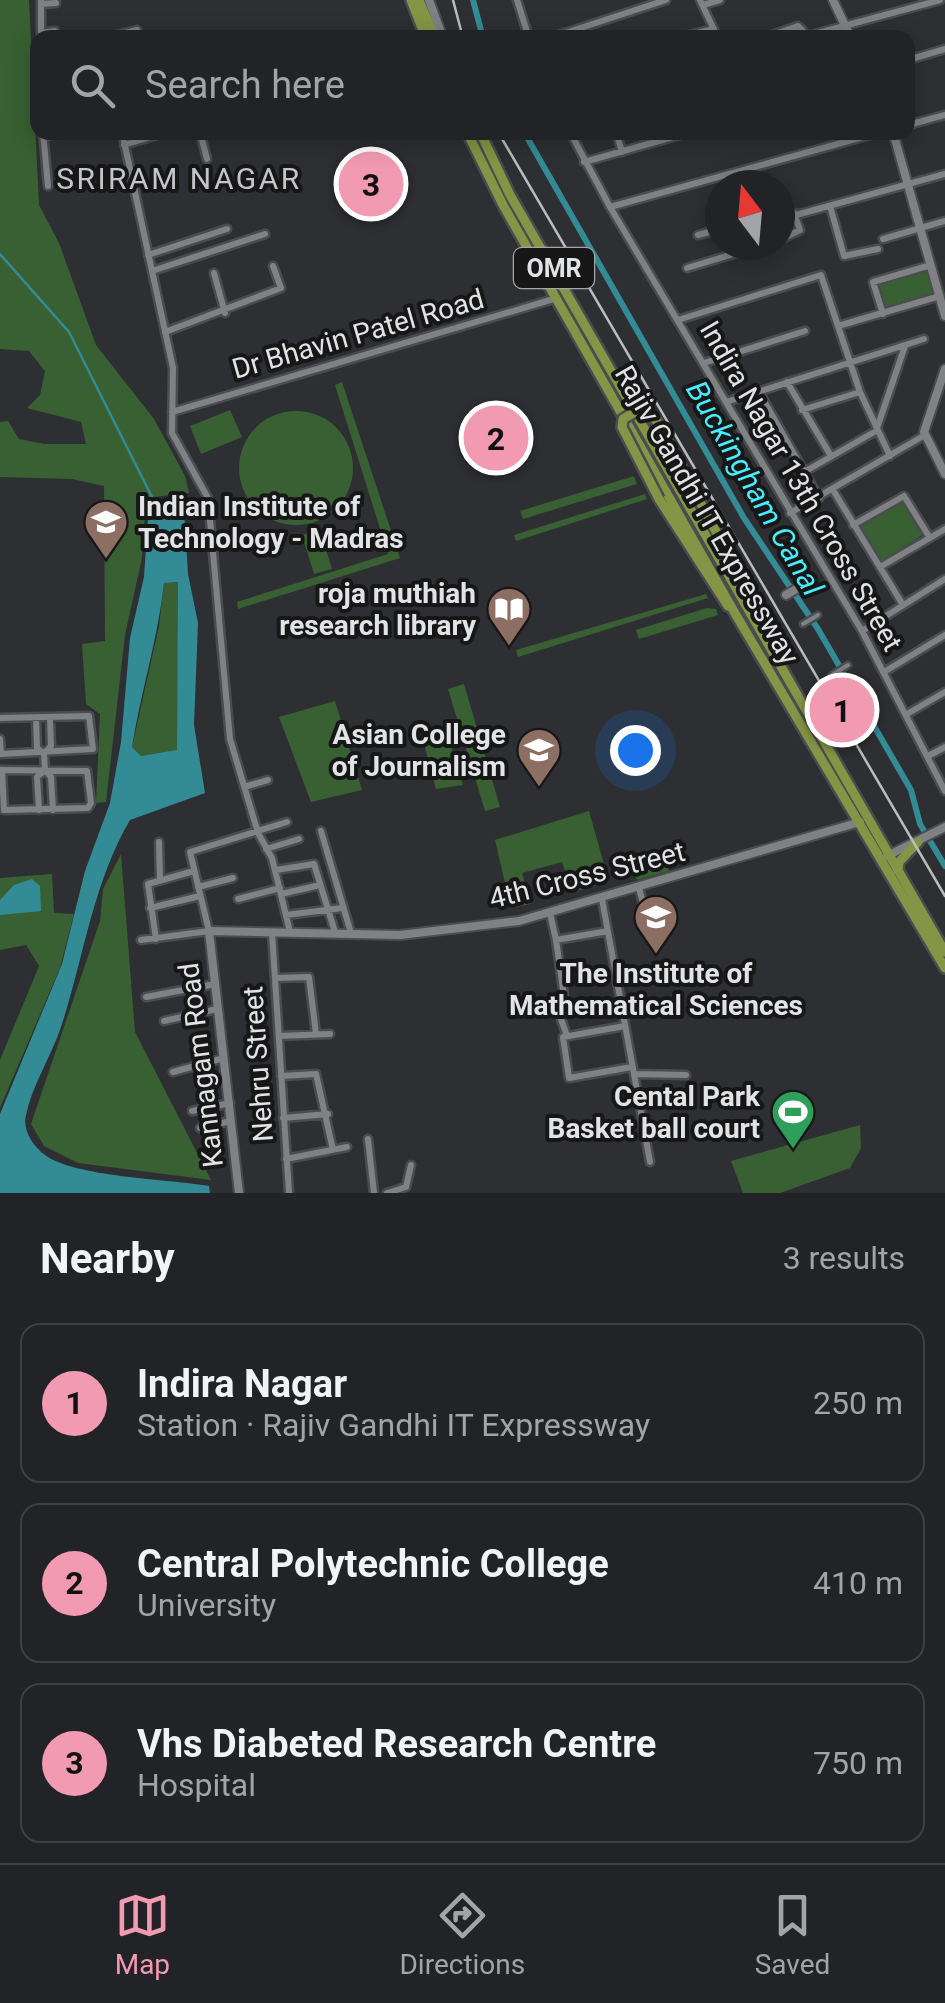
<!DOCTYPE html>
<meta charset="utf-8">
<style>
body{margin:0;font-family:Roboto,sans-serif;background:#2e2f32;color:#f1f3f6}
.compass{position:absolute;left:705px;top:170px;width:90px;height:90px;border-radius:50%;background:#222326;box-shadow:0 5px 25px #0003;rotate:344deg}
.you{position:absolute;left:635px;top:750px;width:35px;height:35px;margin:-25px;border:8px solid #fff;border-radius:50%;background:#1a73e8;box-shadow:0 0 0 15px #1a73e833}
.badge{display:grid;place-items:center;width:65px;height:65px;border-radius:50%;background:#f19ab2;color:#111;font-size:32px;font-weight:700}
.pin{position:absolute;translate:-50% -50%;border:5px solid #fff;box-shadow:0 2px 10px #0006}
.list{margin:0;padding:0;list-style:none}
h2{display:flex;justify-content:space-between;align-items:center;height:130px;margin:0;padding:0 40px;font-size:42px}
h2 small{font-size:32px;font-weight:400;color:#a2a4a7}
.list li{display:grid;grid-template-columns:65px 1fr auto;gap:30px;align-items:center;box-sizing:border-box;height:160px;margin:0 20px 20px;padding:0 20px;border:2px solid #3f4043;border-radius:20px}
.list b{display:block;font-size:38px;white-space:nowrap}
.list p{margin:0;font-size:32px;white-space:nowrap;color:#a2a4a7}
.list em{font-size:32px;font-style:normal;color:#a2a4a7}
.icon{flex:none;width:55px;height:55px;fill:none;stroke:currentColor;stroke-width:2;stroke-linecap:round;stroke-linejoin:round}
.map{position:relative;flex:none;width:945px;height:1193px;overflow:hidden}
.search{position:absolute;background:#222326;box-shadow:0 5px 25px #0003;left:30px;right:30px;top:30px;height:110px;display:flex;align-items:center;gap:25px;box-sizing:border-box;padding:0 35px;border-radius:20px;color:#a2a4a7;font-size:38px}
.sheet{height:670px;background:#222326}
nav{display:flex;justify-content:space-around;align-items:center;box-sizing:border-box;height:140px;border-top:2px solid #3f4043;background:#222326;font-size:28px;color:#a2a4a7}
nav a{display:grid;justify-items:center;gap:5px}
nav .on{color:#f19ab2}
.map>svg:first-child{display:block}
.green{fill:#386032}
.water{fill:#338c95;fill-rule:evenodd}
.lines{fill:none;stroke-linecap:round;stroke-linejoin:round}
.stream{stroke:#338c95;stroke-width:2.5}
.canal{stroke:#338c95;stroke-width:6}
.pedestrian-casing{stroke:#4b4c4f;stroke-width:9}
.minor-casing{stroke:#4b4c4f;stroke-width:11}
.tertiary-casing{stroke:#4b4c4f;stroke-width:12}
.primary-casing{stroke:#4b4c4f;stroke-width:14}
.pedestrian{stroke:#7f8184;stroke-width:4}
.minor{stroke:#7f8184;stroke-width:6}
.tertiary{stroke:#7f8184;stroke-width:8}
.primary{stroke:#869445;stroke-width:9}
.rail{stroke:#bbbcbe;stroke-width:2.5}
.primary-bridge-casing{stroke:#4b4c4f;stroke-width:14;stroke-linecap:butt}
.primary-bridge{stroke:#869445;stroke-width:9}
.labels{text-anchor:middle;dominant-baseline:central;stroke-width:8;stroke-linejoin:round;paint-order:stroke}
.shield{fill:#171718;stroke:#a5a6a8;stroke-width:2.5}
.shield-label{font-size:25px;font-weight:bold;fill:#e2e3e5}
.street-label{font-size:28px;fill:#e2e3e5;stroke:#171718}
.poi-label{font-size:28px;font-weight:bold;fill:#e2e3e5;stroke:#171718;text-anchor:end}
.neighbourhood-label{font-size:30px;letter-spacing:2.5px;fill:#c3c5c8;stroke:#171718}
.water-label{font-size:30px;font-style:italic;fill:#45eeff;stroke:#171718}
</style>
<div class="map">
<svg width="945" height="1193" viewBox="0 0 945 1193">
<rect width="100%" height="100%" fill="#2e2f32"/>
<!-- green -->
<path class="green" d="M0,0h29l10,205 20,38 37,102 58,74 31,57 4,17 -43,5 -4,60 -17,77 -19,167 -10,1 4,-89 -14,-10 -4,-60 23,-3 -1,-155 -32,-7 -72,-2v-55l8,-1 11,18 25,5h42l-5,-22 -54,-14 13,-13 5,-24 -16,-20 -29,-2z
M928,269l6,24 -51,17 -7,-26z
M342,382l58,176 -162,51 -1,-7 151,-48 -53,-169z
M230,410l12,27 -41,17 -11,-28z
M239 468a57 57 0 1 1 114 0a57 57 0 1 1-114 0Z
M634,476l3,8 -114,35 -3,-8z
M645,494l2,5 -131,42 -2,-6z
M905,499l21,34 -45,28 -21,-34z
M320,530l12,39 -18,5 -12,-39z
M179,582l-2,169 -36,5 -9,-9 27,-121 5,-43z
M706,594l2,4 -190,59 -2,-7z
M707,608l9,1 2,6 -79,24 -3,-9z
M464,684l36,123 -15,4 -37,-122z
M335,701l27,89 -51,12 -32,-85z
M446,730l17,55 -27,4 -14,-52z
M589,811l20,71 -36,10 -11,-30 -40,11 9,31 -20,4 -16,-68z
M664,853l5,18 -32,9 -5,-18z
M121,854l14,178 76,148 -133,-17 -34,-17 -13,-22 69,-203 3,-32z
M52,874l2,39 20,1 -14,54 -60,140v-48l39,-94 -13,-21 -26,5v-72z
M860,1125l1,23 -11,20 -70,25h-37l-12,-32z"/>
<!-- water -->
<path class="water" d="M156,499l10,8 10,-8 8,11 4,64 10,49 -4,102 11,68 -75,27c-38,65 -46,138 -70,210 -10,28 -28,56 -34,85 -4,15 7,31 19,40 29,22 123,24 164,31l1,7h-210v-79l62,-150 23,-93 25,-68 11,-61 9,-104 14,-61 5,-74zM178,582l-1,168 -36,6 -9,-9c9,-56 26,-109 32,-164z
M32,879l8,7 1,25 -41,4v-15l14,-15z"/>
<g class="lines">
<!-- stream -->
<path class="stream" d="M0,254l69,78 84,167"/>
<!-- canal -->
<path class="canal" d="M473,0l10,38
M524,132l220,386 74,111 93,161 9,34 25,42"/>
<defs>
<path id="pedestrian" d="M803,624l15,-9
M832,675l16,-10"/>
<path id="minor" d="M41,0v38
M517,0l12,38
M700,0l18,38
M41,4l15,-1
M703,5l17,-5
M41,33l14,-2 1,7
M807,36l133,-36
M106,38l31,-8
M550,38l116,-38
M676,38l38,-9
M763,38l35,-12 10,10
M908,60l37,-11
M908,125l37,-10
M43,132l5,54
M122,132l51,236 -1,65 36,65 22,241 28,94 14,25 18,74
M200,132l7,27
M229,132v2
M570,132l40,75 252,424 83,160
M616,132l6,20
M44,137l16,-5
M124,145l43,-13
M584,162l107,-30
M830,206l14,50 34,-7
M610,207l271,-75
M780,212l14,1 6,17 -20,10
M796,215l149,-41
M698,235l22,-6
M883,239l62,-18
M148,255l79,-26
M687,268l76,-23
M152,271l113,-37
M214,273l11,40
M883,314l-10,-32 58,-17
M678,320l143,-45 39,117 30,64
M838,326l102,-30
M165,332l116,-44 -8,-22
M704,363l101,-32
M787,382l44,74
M759,392l60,106
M726,402l198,-63
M802,410l58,-18
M172,412l385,-114
M804,472l72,-41 29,-85
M833,490l70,115
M790,513l135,-78
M853,525l51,-29 26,42
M880,567l65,-38
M862,631l83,-52
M884,672l61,-37
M907,714l38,-22
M50,717l1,29 -7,8 1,16 6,7 2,33
M0,718l89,-2 4,33 -93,5
M36,718l1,30 6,5
M0,739l1,15
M930,755l15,-8
M0,770l87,1 4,32 -3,5 -84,2 -2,-40
M244,787l24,-7
M39,810l-2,-33 7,-6
M321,831l30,102
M159,842l1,38
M266,849l33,-10
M276,870l38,-6 21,68
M198,887l35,-9
M639,888l11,41
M281,894l35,-8
M238,899l42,-11
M602,899l32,175 52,1
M150,908l50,-12
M550,913l6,27
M286,915l56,-7
M272,933l17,260
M156,939l-8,-55 46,-13
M141,940l68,-9 -19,-79 97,-30
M275,978l34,-1 7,57
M146,997l69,-13
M164,1021l53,-12
M625,1026l-62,11 6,41 63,-11
M279,1036l51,-2
M567,1036l-7,-20 4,-20 -8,-56 52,-9
M173,1072l51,-14
M634,1074l16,88
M281,1076l35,-2 17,76
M192,1111l38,-8
M283,1118l45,-4
M200,1128l31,-7
M368,1139l6,54
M286,1159l61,-12
M387,1193l19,-6 5,-22"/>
<path id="tertiary" d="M429,0l14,38
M833,0l18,38
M893,132l52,184
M945,369l-21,63 21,42
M786,595l15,-9
M887,856l58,-29
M239,1193l-30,-262 191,4 119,-14 341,-99"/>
<path id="primary" d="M411,0l15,38
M419,0l16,38
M467,132l36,73 233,410 209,353
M480,132l30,63 435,757
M690,484l52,95v19
M659,499l69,107
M898,871l1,-9 19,-20"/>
</defs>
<!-- pedestrian casing -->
<use href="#pedestrian" class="pedestrian-casing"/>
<!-- minor casing -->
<use href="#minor" class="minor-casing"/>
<!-- tertiary casing -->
<use href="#tertiary" class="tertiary-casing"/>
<!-- primary casing -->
<use href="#primary" class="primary-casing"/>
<!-- pedestrian -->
<use href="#pedestrian" class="pedestrian"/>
<!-- minor -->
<use href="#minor" class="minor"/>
<!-- tertiary -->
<use href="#tertiary" class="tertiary"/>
<!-- primary -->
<use href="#primary" class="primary"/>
<!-- rail -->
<path class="rail" d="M453,0l10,38
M498,132l447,764"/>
<defs>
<path id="primary-bridge" d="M659,499l-37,-72 1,-8 17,-10 16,11 34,64"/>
</defs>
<!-- primary-bridge casing -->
<use href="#primary-bridge" class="primary-bridge-casing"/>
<!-- primary-bridge -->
<use href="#primary-bridge" class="primary-bridge"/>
</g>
<!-- icons -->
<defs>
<symbol id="university-pin" viewBox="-11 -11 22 30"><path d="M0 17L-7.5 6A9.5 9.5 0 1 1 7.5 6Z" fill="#8d6e63" stroke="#171718"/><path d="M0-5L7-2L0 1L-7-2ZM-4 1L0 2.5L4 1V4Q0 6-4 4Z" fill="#fff"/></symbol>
<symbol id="library-pin" viewBox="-11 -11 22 30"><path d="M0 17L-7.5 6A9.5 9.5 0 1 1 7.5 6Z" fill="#8d6e63" stroke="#171718"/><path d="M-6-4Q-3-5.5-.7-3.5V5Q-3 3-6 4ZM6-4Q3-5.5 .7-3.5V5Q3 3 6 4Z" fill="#fff"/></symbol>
<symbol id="stadium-pin" viewBox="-11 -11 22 30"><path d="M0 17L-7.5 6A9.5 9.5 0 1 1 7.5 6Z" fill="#2e9e5b" stroke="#171718"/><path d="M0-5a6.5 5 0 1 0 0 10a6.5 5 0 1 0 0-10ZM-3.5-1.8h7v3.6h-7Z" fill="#fff"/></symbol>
</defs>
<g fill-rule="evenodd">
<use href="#university-pin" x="81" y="497" width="50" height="68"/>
<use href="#library-pin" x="484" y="584" width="50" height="68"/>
<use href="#university-pin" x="514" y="725" width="50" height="68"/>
<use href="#university-pin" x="631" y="892" width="50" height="68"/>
<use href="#stadium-pin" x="768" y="1087" width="50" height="68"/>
</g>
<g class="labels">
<!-- shield labels -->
<rect class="shield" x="514" y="248" width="80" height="40" rx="8"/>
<g class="shield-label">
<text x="554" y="268">OMR</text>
</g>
<!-- street labels -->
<g class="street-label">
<text transform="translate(358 334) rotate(-16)">Dr Bhavin Patel Road</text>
<text transform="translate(801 486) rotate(60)">Indira Nagar 13th Cross Street</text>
<text transform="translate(707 515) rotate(60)">Rajiv Gandhi IT Expressway</text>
<text transform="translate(587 875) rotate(-14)">4th Cross Street</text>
<text transform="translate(258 1064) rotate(-94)">Nehru Street</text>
<text transform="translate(201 1065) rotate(-97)">Kannagam Road</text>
</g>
<!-- poi labels -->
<g class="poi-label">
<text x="138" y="506" text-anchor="start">Indian Institute of<tspan x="138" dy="32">Technology - Madras</tspan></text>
<text x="476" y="593">roja muthiah<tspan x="476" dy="32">research library</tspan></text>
<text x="506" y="734">Asian College<tspan x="506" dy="32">of Journalism</tspan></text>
<text x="656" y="973" text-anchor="middle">The Institute of<tspan x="656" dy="32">Mathematical Sciences</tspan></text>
<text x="760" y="1096">Cental Park<tspan x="760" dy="32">Basket ball court</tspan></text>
</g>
<!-- neighbourhood labels -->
<g class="neighbourhood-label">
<text x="179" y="178">SRIRAM NAGAR</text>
</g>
<!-- water labels -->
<g class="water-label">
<text transform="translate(755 488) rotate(60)">Buckingham Canal</text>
</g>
</g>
</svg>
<svg class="compass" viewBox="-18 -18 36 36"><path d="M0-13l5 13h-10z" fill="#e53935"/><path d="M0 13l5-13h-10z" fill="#a2a4a7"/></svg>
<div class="you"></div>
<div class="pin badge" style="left:842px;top:710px">1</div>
<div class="pin badge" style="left:496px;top:438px">2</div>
<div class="pin badge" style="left:371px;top:184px">3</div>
<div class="search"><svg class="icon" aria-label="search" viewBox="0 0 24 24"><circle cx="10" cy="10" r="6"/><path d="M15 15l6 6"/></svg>Search here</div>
</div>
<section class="sheet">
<h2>Nearby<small>3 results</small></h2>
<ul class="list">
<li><span class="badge">1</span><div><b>Indira Nagar</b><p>Station · Rajiv Gandhi IT Expressway</p></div><em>250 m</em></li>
<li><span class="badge">2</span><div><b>Central Polytechnic College</b><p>University</p></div><em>410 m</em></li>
<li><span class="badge">3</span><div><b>Vhs Diabeted Research Centre</b><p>Hospital</p></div><em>750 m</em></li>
</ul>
</section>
<nav>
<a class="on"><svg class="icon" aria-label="map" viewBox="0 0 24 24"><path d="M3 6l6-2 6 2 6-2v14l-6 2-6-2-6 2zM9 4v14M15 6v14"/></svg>Map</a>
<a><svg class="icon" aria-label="directions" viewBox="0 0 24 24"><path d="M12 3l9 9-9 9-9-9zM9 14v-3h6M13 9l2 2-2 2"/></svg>Directions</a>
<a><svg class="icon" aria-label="saved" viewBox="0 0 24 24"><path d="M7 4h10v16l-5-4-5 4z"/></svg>Saved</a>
</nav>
